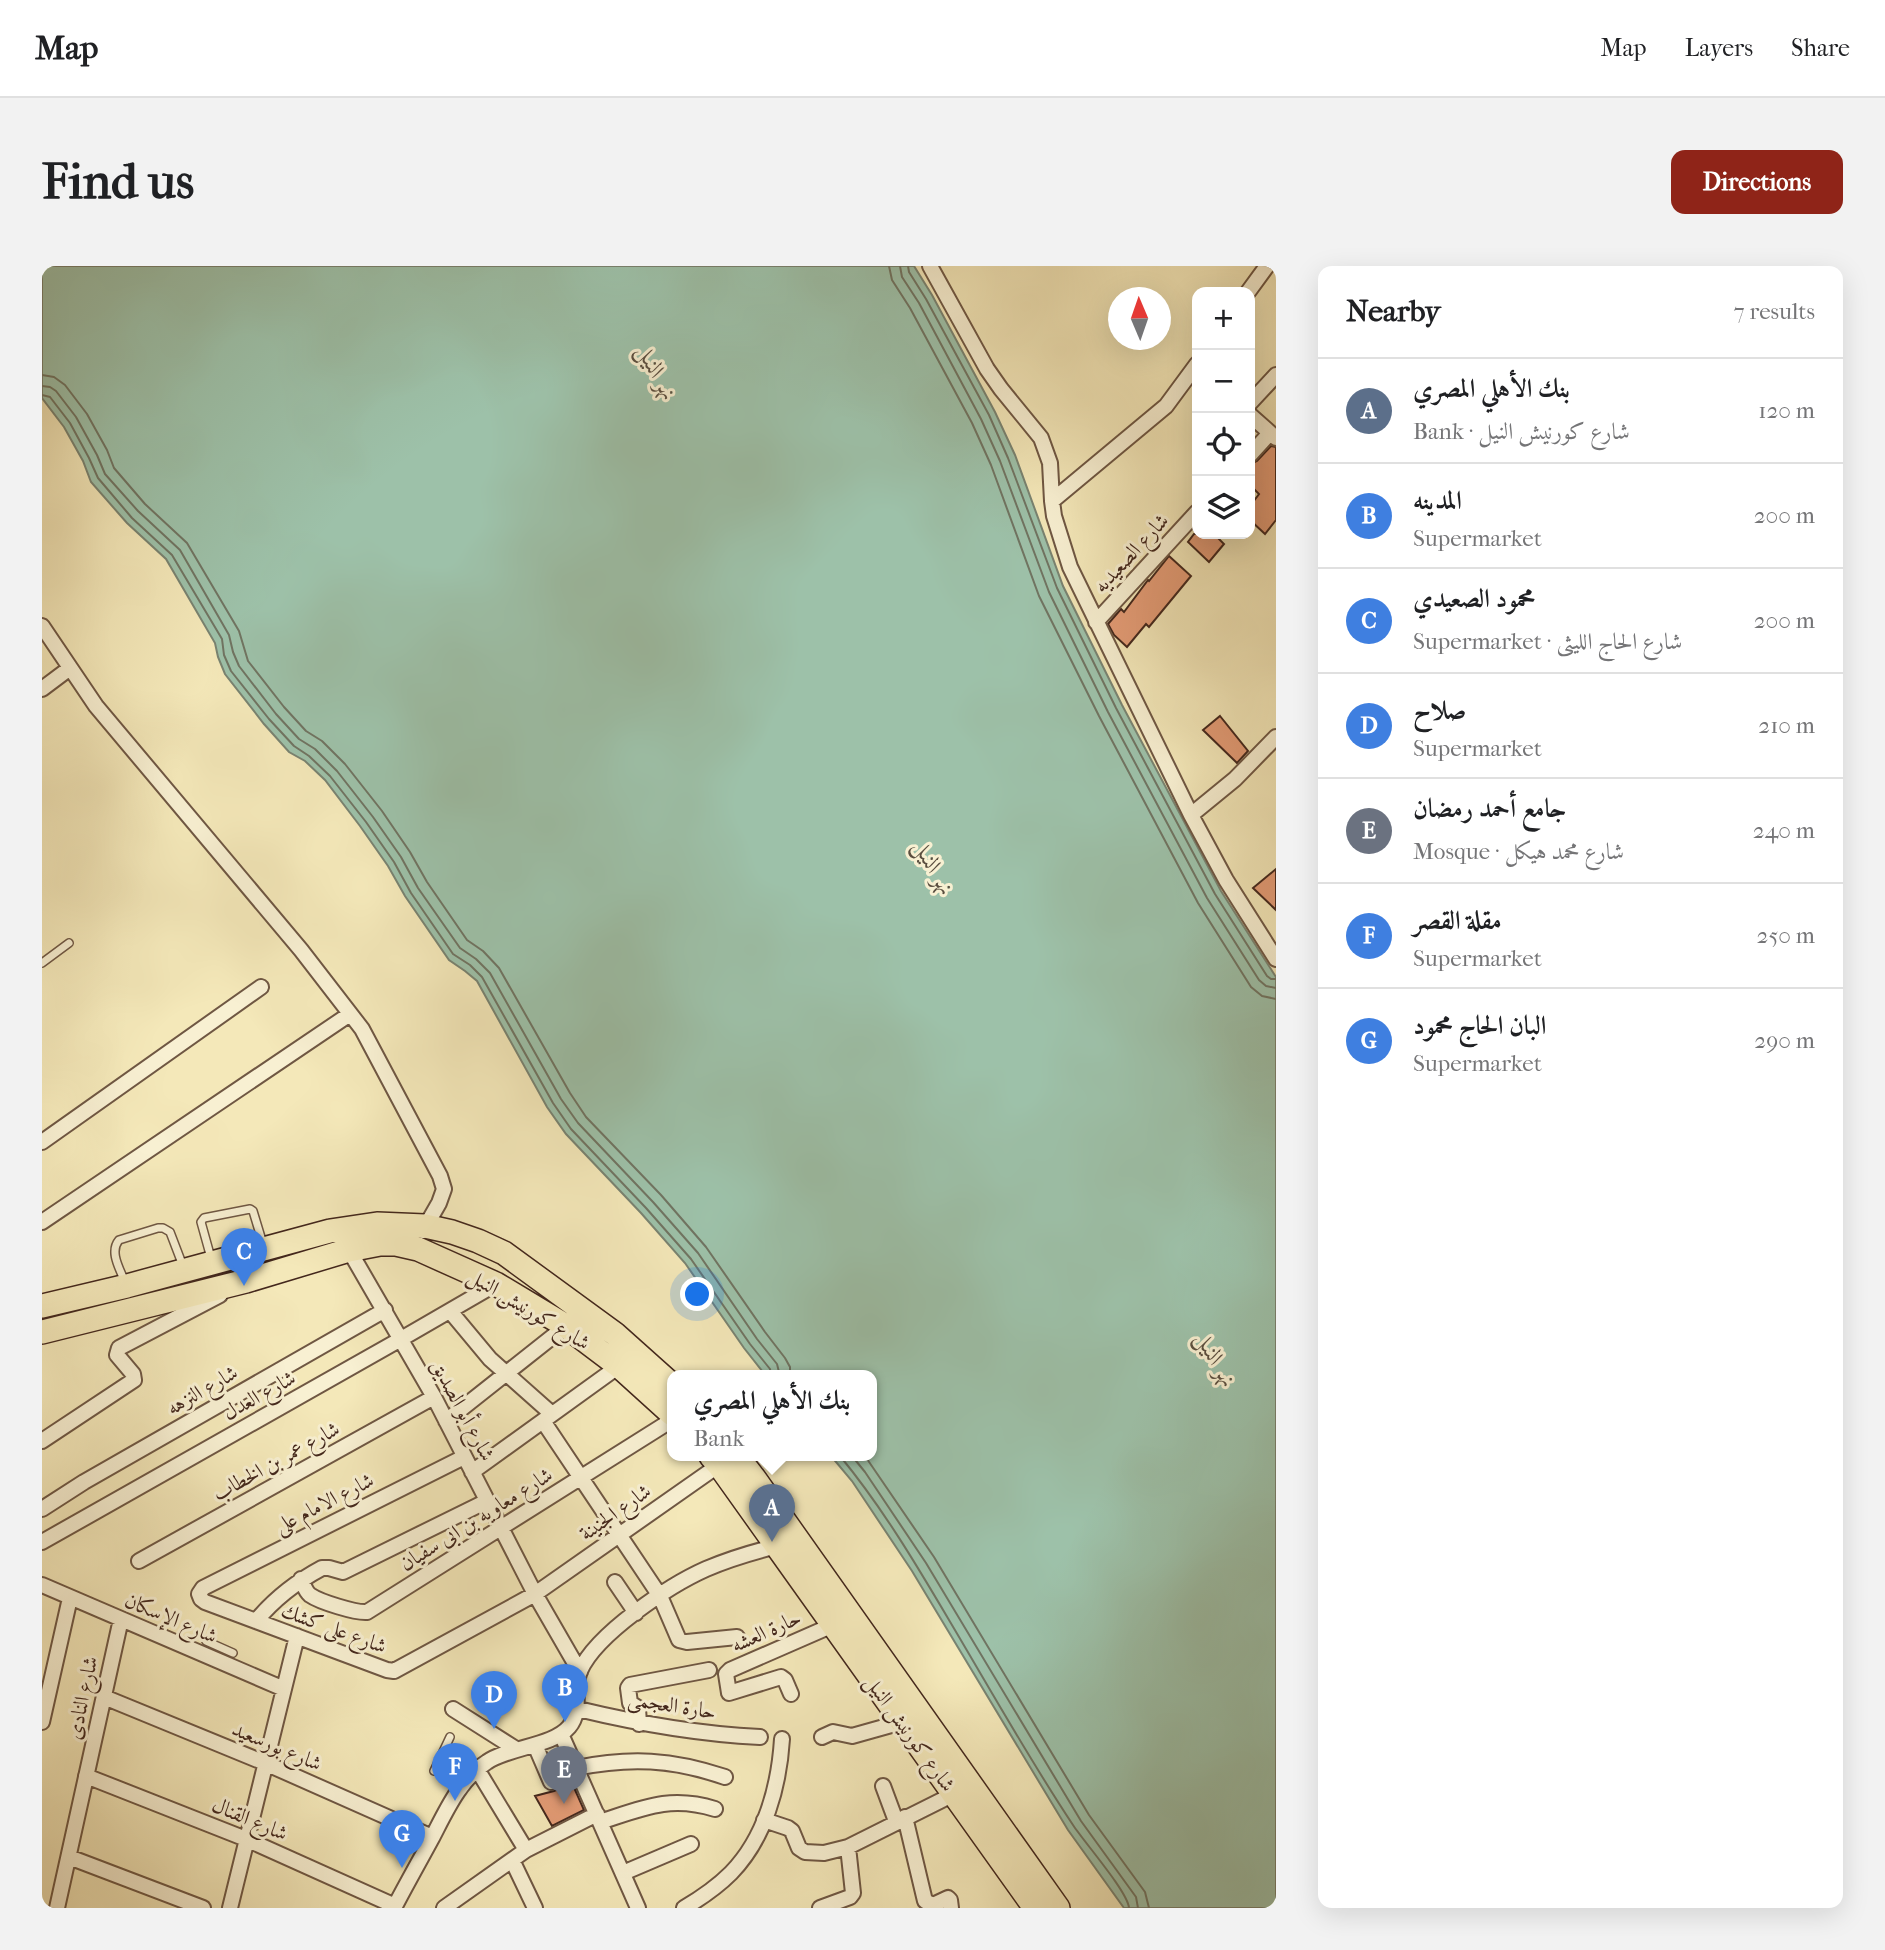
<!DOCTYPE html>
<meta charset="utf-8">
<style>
body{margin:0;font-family:"IM FELL French Canon",Amiri,serif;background:#f2f2f2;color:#202124}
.controls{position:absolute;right:21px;top:21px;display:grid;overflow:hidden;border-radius:14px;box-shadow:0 7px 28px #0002}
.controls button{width:63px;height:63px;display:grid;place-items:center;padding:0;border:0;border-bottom:2px solid #e0e0e0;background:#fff;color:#202124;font:35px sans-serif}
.compass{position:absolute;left:1066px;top:21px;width:63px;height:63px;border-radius:50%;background:#fff;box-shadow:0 7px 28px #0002;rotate:358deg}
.you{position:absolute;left:656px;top:1029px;width:24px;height:24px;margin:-18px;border:5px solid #fff;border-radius:50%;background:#1a73e8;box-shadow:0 0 0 10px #1a73e833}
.badge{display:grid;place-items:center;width:46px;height:46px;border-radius:50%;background:#8f2418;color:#fff;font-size:23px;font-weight:700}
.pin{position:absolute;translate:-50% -58px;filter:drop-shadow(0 2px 4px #0008)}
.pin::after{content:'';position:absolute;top:37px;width:24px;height:21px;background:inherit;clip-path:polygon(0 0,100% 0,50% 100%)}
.popup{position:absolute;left:625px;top:1104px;width:210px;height:91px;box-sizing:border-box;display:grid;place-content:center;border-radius:14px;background:#fff;filter:drop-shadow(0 2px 5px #0005);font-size:23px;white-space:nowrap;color:#757577}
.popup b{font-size:26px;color:#202124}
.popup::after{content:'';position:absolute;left:50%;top:100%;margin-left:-14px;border:14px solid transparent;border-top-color:#fff}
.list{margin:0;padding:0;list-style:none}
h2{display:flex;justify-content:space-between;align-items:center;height:91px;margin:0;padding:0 28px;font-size:30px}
h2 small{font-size:23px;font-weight:400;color:#757577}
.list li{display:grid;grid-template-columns:46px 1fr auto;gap:21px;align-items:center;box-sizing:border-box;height:105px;padding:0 28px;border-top:2px solid #e0e0e0}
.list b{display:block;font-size:26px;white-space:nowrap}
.list p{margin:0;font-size:23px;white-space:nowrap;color:#757577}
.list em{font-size:23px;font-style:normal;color:#757577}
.icon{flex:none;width:38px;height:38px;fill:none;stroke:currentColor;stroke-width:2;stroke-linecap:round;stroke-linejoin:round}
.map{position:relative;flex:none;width:1234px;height:1642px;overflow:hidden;border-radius:14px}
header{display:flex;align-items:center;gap:42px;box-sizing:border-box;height:98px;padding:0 35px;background:#fff;border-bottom:2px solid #e0e0e0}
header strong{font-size:33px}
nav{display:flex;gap:38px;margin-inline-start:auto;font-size:24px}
.intro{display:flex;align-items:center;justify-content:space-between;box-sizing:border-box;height:168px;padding:0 42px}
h1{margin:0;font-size:49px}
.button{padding:18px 32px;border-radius:14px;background:#8f2418;color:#fff;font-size:24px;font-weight:700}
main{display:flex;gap:42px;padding:0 42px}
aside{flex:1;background:#fff;border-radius:14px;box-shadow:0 7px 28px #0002}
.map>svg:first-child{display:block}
.water{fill:#9dc1a9;stroke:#798371;stroke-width:2}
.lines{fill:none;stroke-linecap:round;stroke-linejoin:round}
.shore{stroke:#707462;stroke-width:2}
.building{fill:#e39b75;stroke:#43271c;stroke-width:2}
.service-casing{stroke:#6f5743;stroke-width:10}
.minor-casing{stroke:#6f5743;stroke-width:18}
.primary-casing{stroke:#43271c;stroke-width:26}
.service{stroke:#f8f0d2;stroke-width:7}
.minor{stroke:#f8f0d2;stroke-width:14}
.primary{stroke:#f4e8b9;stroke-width:23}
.labels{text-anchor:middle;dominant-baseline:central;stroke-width:6;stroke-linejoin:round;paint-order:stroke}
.street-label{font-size:21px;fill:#43271c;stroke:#f8f0d2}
.water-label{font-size:23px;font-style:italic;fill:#5a4e3f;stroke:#f8f0d2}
</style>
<header>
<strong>Map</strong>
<nav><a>Map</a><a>Layers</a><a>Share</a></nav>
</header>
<div class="intro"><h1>Find us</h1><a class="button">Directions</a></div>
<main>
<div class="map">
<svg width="1234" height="1642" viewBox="0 0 1234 1642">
<rect width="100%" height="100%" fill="#f4e8b9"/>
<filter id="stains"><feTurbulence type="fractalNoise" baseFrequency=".00286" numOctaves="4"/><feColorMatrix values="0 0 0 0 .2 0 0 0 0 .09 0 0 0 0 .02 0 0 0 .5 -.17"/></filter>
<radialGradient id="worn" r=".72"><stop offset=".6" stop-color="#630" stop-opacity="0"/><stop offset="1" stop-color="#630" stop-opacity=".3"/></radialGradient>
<!-- water -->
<path class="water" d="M0,0h872l18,29 63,117 20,43 48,131 59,119 99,186 55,86v931h-152l-56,-78 -156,-259 -60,-90 -21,-25h41v-80h-106l-22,-28 -59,-85 -44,-50 -75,-79 -19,-27 -70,-126 -12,-10 -16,-11 -44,-64 -17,-30 -28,-40 -35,-46 -20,-19 -16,-9 -25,-28 -39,-50 -7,-17 -3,-14 -49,-84 -39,-36 -36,-41 -8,-21 -19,-34 -22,-29z"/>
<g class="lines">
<!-- shore -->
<path class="shore" d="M847,0l3,14 18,28 62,115 19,42 48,131 60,120 99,187 53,84 11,9 14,3
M858,0l2,11 17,26 62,116 19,42 49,131 59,120 99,186 52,82 7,6 10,2
M866,0l1,6 17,27 63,116 19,43 49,130 59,120 99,186 52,82 4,3h5
M0,109l12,2 11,8 22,29 20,36 7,18 31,36 42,39 52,88 9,30 36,46 22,24 16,10 23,23 37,47 28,41 17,30 40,58 16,11 16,17 71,125 16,24 75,78 45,52 59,85 20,26 5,9v9
M0,120l8,1 6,4 20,26 21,38 8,19 33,37 42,39 49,85 4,17 6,14 37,48 23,25 16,10 22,22 36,46 28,40 17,31 42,60 16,11 14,14 71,126 17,24 75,79 45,51 59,86 20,25 3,12
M0,129l8,2 20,26 19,35 9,20 34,40 40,37 50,84 2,16 7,16 38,48 25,27 15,10 21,20 36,46 28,40 17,31 42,61 17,11 12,12 71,126 18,26 75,79 45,51 59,85 20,25 1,7
M798,1190c42,51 76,108 109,164 41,69 80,139 124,205 11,17 55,67 56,83
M810,1190l13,16 61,91 155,258 55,76 2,11
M823,1190l69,101 155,258 56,77 4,16"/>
</g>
<!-- building -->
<path class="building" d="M1229,180l5,1v73l-11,14 -15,-14v-14l9,-12 -9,-9v-21l7,-3z
M1152,268h20l10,10 -15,18 -21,-20z
M1127,290l22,20 -42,51 -3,-3 -19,23 -13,-12 -6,-11 13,-15 3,3 24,-32 1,1z
M1178,450l28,35 -11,12 -34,-33z
M1234,603v41l-23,-22z
M530,1517l12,27 -32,16 -17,-30 19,-5z"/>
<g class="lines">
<defs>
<path id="service" d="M0,697l27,-20
M169,992l-10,-36 3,-4 46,-9 3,2 10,33
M83,1016c-5,-13 -16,-30 -6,-42l39,-12h5l7,4 13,34
M164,1375l27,12
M401,1486l34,16
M392,1505l16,-34"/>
<path id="minor" d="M888,0l57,103 14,20 40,49 9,25 2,38 2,15 16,51 121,248 35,65 50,79
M1206,26l19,-26
M1208,137l26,-28
M1208,149l26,23
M1208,189l20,-22
M1010,235l114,-95 31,-42
M1054,356l101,-110
M0,360l54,80 205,244 61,79 78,147 4,13 -5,14 -16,28
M0,423l28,-21
M1149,549l44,-36 41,-42
M0,876l219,-155
M0,956l308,-208
M307,984l85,147 101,197 45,78
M408,1045l40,48 62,55
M404,1155l120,-95
M501,1155l117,175 19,44 8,2 50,-5
M0,1175l92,-61 -1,-6 -16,-19 2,-7 101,-53
M422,1191l-261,131 -4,6 2,5 4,3 182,68 7,1 141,-77 184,-129
M430,1206l147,-106
M0,1243l42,-27 301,-172
M0,1276l359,-203 95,-55
M97,1295l295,-164
M259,1313c3,6 4,12 9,16 10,7 46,18 57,17l305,-192
M573,1316l21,31
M0,1319l242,104
M214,1355c19,-23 40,-39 66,-53h7l14,4 144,-71
M749,1428l-6,-14 -4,-3 -52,16 -3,-19 4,-4 103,-45
M62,1431l161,66 167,74
M411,1443l63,40
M536,1443c62,15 118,25 182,28
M0,1456l28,-124
M597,1458l-1,-16 -8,-5 -2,-15 2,-3 79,-15
M519,1468l77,174
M780,1471l11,-5 19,4 50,-14
M493,1479l16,37
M534,1502c54,-11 96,-9 149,9
M435,1503l49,81
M44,1510l160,63 149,67
M841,1520l13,35
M863,1551l20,84 8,4 15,-7 2,2 1,8
M722,1554l24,8 4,3 7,17 6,4 19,1 24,-6 106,-53
M558,1556c43,-14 70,-27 115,-13
M27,1591l134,51
M470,1594l23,48
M581,1607l68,-29
M15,1642l64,-289
M188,1642l67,-272
M352,1642c12,-23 25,-46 38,-70 14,-27 28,-59 55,-76 22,-15 66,-16 82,-35 14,-17 3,-37 11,-56 16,-37 90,-86 126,-102 23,-10 47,-17 71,-23
M402,1642l82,-58 71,-36
M642,1642c17,-10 33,-21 47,-35 34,-35 48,-86 51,-134
M778,1642l30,-11 3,-4 -5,-46"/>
<path id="primary" d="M0,1040l85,-20 203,-55 47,-7 48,2 27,6 26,9 26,12 111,81 57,51
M0,1066l204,-51 103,-31 31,-6h16l22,5 78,35 70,42 53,40 53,48
M669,1190l8,9 316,443
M695,1190l17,22 304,430"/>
</defs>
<!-- service casing -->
<use href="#service" class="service-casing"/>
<!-- minor casing -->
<use href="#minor" class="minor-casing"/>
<!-- primary casing -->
<use href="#primary" class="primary-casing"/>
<!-- service -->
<use href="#service" class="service"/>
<!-- minor -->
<use href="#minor" class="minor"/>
<!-- primary -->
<use href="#primary" class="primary"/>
</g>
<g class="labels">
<!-- street labels -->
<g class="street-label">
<text transform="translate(1089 287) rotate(-47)">شارع الصعيديه</text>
<text transform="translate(487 1043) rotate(31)">شارع كورنيش النيل</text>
<text transform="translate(160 1124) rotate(-30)">شارع النزهه</text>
<text transform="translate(217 1129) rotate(-29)">شارع العدل</text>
<text transform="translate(421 1144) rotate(62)">شارع أبو الصديق</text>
<text transform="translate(234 1195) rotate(-29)">شارع عمر بن الخطاب</text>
<text transform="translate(282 1237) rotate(-27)">شارع الامام على</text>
<text transform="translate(573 1246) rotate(-35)">شارع الجنينة</text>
<text transform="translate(434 1253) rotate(-32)">شارع معاويه بن ابى سفيان</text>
<text transform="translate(129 1352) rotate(23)">شارع الإسكان</text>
<text transform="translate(292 1362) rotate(20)">شارع على كشك</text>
<text transform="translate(724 1365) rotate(-24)">حارة العشه</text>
<text transform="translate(40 1432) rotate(-78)">شارع النادى</text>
<text transform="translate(630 1439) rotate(9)">حارة العجمى</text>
<text transform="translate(868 1467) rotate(54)">شارع كورنيش النيل</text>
<text transform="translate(235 1480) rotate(23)">شارع بورسعيد</text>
<text transform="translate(208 1553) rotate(23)">شارع القنال</text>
</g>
<!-- water labels -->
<g class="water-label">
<text transform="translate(615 106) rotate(61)">نهر النيل</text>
<text transform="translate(892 601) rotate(60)">نهر النيل</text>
<text transform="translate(1174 1093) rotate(60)">نهر النيل</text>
</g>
</g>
<rect width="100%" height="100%" filter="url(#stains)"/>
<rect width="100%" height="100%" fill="url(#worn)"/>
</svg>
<div class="controls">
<button>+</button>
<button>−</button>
<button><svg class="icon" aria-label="locate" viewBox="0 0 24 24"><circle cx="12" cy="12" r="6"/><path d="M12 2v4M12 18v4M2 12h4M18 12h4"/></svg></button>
<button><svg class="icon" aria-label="layers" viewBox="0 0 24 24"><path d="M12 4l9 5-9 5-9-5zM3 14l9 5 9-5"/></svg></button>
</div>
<svg class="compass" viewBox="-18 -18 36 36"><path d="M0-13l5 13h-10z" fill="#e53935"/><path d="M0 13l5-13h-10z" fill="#757577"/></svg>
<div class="you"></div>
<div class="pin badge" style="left:730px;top:1276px;background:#5c6f8a">A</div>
<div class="popup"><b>بنك الأهلي المصري</b>Bank</div>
<div class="pin badge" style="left:523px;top:1456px;background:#3f7fe0">B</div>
<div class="pin badge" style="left:202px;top:1020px;background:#3f7fe0">C</div>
<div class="pin badge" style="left:452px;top:1463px;background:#3f7fe0">D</div>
<div class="pin badge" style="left:522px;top:1538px;background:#6b7280">E</div>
<div class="pin badge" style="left:413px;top:1535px;background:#3f7fe0">F</div>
<div class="pin badge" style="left:360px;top:1602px;background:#3f7fe0">G</div>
</div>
<aside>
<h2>Nearby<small>7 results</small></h2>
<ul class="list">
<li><span class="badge" style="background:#5c6f8a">A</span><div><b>بنك الأهلي المصري</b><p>Bank · شارع كورنيش النيل</p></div><em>120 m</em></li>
<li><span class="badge" style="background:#3f7fe0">B</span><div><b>المدينه</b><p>Supermarket</p></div><em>200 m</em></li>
<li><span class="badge" style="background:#3f7fe0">C</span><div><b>محمود الصعيدي</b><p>Supermarket · شارع الحاج الليثى</p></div><em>200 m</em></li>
<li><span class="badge" style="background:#3f7fe0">D</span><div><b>صلاح</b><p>Supermarket</p></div><em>210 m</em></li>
<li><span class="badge" style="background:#6b7280">E</span><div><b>جامع أحمد رمضان</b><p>Mosque · شارع محمد هيكل</p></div><em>240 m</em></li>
<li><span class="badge" style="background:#3f7fe0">F</span><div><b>مقلة القصر</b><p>Supermarket</p></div><em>250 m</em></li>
<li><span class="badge" style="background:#3f7fe0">G</span><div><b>البان الحاج محمود</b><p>Supermarket</p></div><em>290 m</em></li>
</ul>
</aside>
</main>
